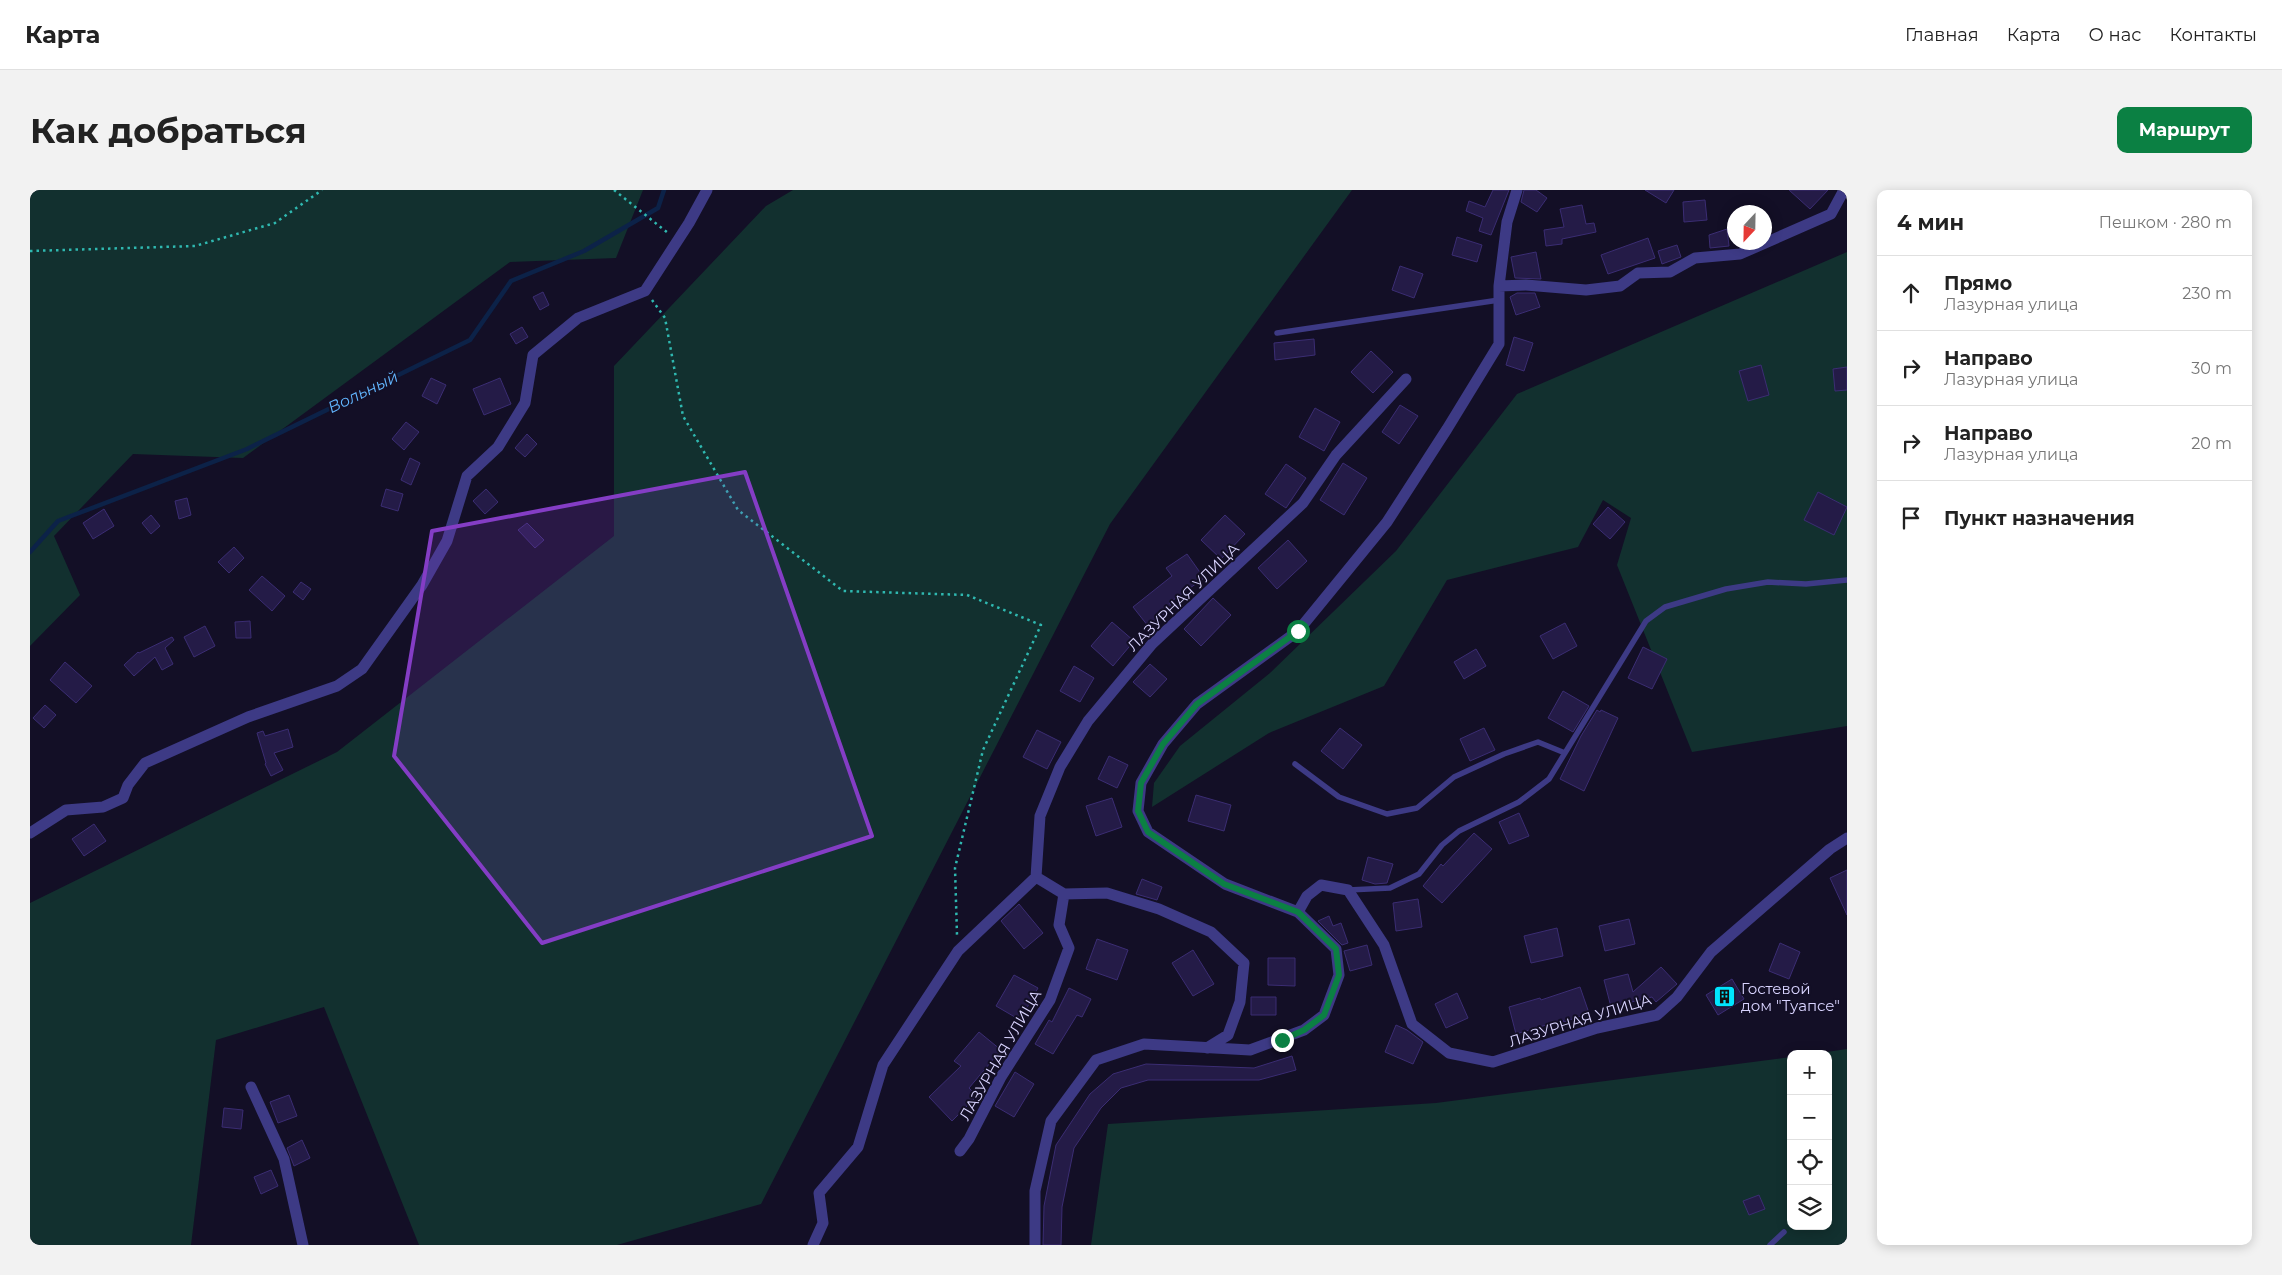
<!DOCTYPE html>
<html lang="ru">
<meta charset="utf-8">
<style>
body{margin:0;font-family:Montserrat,sans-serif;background:#f2f2f2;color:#222}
.controls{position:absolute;right:15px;bottom:15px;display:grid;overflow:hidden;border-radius:10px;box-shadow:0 2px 12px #0003}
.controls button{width:45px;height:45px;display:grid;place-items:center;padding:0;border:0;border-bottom:1px solid #e0e0e0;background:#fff;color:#222;font:25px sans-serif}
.compass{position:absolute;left:1697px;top:15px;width:45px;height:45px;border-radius:50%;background:#fff;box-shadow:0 2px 12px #0003;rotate:202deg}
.stop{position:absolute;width:15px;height:15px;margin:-11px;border:4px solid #0b8043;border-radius:50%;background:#fff}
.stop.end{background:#0b8043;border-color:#fff;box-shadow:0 1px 5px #0008}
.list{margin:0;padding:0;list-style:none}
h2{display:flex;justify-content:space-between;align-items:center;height:65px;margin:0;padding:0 20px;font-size:21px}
h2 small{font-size:16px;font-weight:400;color:#767676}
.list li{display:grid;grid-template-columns:32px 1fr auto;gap:15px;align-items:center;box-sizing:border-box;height:75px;padding:0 20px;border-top:1px solid #e0e0e0}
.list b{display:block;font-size:19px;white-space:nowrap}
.list p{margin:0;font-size:16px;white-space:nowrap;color:#767676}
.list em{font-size:16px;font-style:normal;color:#767676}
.icon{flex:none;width:28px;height:28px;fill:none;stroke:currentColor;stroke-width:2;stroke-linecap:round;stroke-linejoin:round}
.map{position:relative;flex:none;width:1817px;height:1055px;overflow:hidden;border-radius:10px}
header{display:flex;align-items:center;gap:30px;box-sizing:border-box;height:70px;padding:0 25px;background:#fff;border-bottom:1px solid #e0e0e0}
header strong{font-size:24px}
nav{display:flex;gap:28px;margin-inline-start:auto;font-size:18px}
.intro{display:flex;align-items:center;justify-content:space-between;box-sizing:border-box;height:120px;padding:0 30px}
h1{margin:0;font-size:35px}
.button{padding:12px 22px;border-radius:10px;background:#0b8043;color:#fff;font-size:18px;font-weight:700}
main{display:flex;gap:30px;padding:0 30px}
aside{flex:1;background:#fff;border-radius:10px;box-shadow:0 2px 12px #0003}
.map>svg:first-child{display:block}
.green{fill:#12302f}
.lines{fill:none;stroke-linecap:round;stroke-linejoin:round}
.stream{stroke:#0c2248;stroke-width:4.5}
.building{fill:#241b47;stroke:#3b2d73}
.path{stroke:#2fb8b0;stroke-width:2.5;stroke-dasharray:2.5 4;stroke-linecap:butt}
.service{stroke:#3d3a85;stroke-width:5.5}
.minor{stroke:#3d3a85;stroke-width:11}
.route{stroke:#0b8043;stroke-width:6}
.marked{fill:#843dc5;fill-opacity:0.2;stroke:#843dc5;stroke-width:4;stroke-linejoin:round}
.labels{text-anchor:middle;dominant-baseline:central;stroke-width:4;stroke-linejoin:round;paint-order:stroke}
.street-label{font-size:15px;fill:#d9d4ff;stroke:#130f26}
.poi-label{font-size:15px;fill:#d9d4ff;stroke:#130f26;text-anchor:start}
.water-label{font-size:16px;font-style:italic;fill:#62b6ff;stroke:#130f26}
</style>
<header>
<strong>Карта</strong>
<nav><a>Главная</a><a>Карта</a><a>О нас</a><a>Контакты</a></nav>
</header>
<div class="intro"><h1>Как добраться</h1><a class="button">Маршрут</a></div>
<main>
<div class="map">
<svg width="1817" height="1055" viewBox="0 0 1817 1055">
<rect width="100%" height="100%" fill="#130f26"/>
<!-- green -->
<path class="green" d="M0,0h613l-27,68 -106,4 -267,196 -110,-4 -79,82 26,59 -50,51z
M763,0h559l-242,334 -349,680 -144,41h-198l-95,-238 -108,33 -25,205h-161v-342l307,-151 277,-216v-170l152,-160z
M1817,62v474l-155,26 -75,-187 14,-47 -28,-18 -25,47 -131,33 -63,106 -115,47 -117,74 2,-24 26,-37 90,-73 126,-122 121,-157z
M1817,859v196h-756l17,-121 328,-21 355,-46v169h37v-172h-15z"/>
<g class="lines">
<!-- stream -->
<path class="stream" d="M0,362l28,-31 189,-72 223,-109 41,-59 73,-30 74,-43 6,-18"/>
</g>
<!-- building -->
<path class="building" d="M1463,0h16l-18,45 -12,-4 4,-13 -17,-7 3,-10 16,6z
M1494,0h12l11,8 -10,14 -16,-10z
M1615,0h29l-8,13z
M1759,0h39l-18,19z
M1675,10l2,20 -23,2 -1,-20z
M1552,15l4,19 8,-1 2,9 -34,7v5l-16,2 -2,-16 20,-3 -4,-18z
M1697,39l2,17 -19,2 -1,-13z
M1427,47l25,8 -5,17 -25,-7z
M1618,48l7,20 -47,16 -7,-19z
M1647,55l4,12 -19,7 -4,-13z
M1506,62l5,27 -26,-1 -4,-21z
M1370,76l23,8 -9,24 -22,-8z
M513,102l6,13 -9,5 -7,-13z
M1487,103h18l5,14 -24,8 -6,-18z
M492,137l6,10 -12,7 -6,-10z
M1484,147l19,6 -9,28 -18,-6z
M1284,149l1,16 -40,5 -1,-17z
M1341,161l22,21 -20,21 -22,-21z
M1731,175l8,30 -21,6 -9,-30z
M1817,177v23l-12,1 -2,-22z
M401,188l15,7 -9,19 -15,-8z
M470,188l11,26 -27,11 -11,-26z
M1370,215l18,11 -19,28 -17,-12z
M1285,218l25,14 -16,29 -25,-14z
M376,232l13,10 -15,18 -12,-11z
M497,244l10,10 -12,13 -10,-9z
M380,268l10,5 -9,22 -10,-5z
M1313,273l24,15 -23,37 -24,-15z
M1256,274l20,14 -20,30 -21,-14z
M356,299l17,5 -5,17 -17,-5z
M456,299l12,13 -13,12 -12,-13z
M1788,302l29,15 -13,28 -30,-15z
M157,308l4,17 -12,4 -4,-18z
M1578,317l17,15 -15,17 -17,-15z
M74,319l10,17 -21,13 -10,-16z
M121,325l9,11 -9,8 -9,-11z
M1195,325l20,19 -24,25 -20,-19z
M497,333l17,17 -9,8 -17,-18z
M1258,350l19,21 -30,28 -19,-21z
M204,357l10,11 -15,15 -11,-11z
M1157,364l17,24 -35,25 4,5 -25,18 -15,-19 39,-31 -6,-8z
M232,386l23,20 -13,15 -23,-21z
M271,392l10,7 -8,11 -10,-8z
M1183,408l18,17 -30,31 -17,-17z
M220,431l1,17h-15l-1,-16z
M1082,432l22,19 -21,25 -22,-20z
M1535,433l12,23 -24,13 -13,-23z
M175,436l10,20 -21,11 -10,-20z
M142,447l2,3 -9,8 8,16 -11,6 -7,-13 -21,19 -10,-11 14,-13 1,1z
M1613,457l24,12 -15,30 -24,-11z
M1446,459l10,17 -22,13 -10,-17z
M35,472l27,24 -16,17 -26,-23z
M1120,474l17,15 -17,18 -17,-15z
M1044,476l20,12 -14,24 -20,-11z
M1533,501l26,15 -16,26 -25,-14z
M15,515l11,10 -12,13 -11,-10z
M1567,520l3,2 1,-2 17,8 -34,73 -24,-12 21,-43z
M1310,538l22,17 -19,24 -22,-18z
M1454,538l11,22 -25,11 -10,-22z
M258,539l5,18 -19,6 9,17 -12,6 -6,-12 1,-1 -9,-30 6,-2 2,5z
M1007,540l24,12 -14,27 -24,-12z
M1079,566l19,9 -11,23 -19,-9z
M1166,605l35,10 -7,26 -36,-10z
M1082,608l10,29 -26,9 -10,-30z
M1489,623l10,23 -20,8 -10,-22z
M64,634l12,17 -22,15 -12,-17z
M1444,643l18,16 -50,54 -19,-17 18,-22 2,2z
M1338,667l25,7 -6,19 -12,1 -13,-4z
M1817,680v45l-17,-37z
M1112,689l20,8 -5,13 -21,-6z
M1388,709l4,28 -26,4 -3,-28z
M989,714l24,29 -19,16 -23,-28z
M1299,726l4,10 8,-3 7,20 -6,2 -24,-24z
M1599,729l6,25 -30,7 -6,-25z
M1527,738l6,28 -32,7 -7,-27z
M1067,749l31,11 -11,30 -31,-11z
M1750,753l20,9 -11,27 -20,-8z
M1337,755l5,20 -22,6 -6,-20z
M1163,760l21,34 -21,12 -21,-33z
M1238,768h27v28l-27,-1z
M1631,777l16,17 -21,18 -4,-5 -41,10 -7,-27 24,-6 5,18z
M984,785l24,13 -18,32 -24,-14z
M1702,789l12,20 -26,16 -12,-20z
M1550,797l9,26 -25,9 -1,-2 -47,14 -7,-27 31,-9 1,2z
M1039,798l22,11 -9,18 -5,-2 -24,39 -18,-10 14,-24 3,2z
M1427,803l11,25 -22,10 -11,-24z
M1221,807h25v18h-25z
M1366,835l11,5 16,12 -10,22 -28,-12z
M949,842l22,18 -32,38 8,8 -25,25 -23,-24 32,-31 -7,-5z
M1262,866l4,14 -37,10h-111l-27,8 -20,20 -27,40 -12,59 -1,38h-18l1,-39 12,-61 34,-51 23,-20 33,-10 108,4z
M985,882l19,12 -20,33 -19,-11z
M259,905l8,21 -19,7 -8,-21z
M194,918l19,2 -2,19 -19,-2z
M272,950l8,18 -16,8 -7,-18z
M241,980l7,16 -17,8 -7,-17z
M1729,1005l6,14 -16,6 -6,-14z"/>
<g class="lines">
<!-- path -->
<path class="path" d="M584,0l54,43
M0,61l165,-5 80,-23 47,-33
M622,110l13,18 18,98 55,94 105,81 124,4 74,30 -58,125 -28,118 2,67"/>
<!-- service -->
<path class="service" d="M1247,143l222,-33
M1265,574l44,33 48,17 30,-6 37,-31 50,-23 34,-12 27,11
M1318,700l42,-2 29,-14 23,-29 17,-14 60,-29 30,-23 97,-158 19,-14 61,-18 42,-7 38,2 41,-4
M1740,1055l14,-13"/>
<!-- minor -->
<path class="minor" d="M1469,96l27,-1 60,5 34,-4 18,-13 32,-1 25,-14 45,-4 91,-40 13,-24
M0,643l36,-23 37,-3 20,-9 5,-13 17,-22 103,-46 89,-31 25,-17 60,-84 25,-44 20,-65 31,-29 27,-44 8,-48 45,-37 67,-27 44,-68 18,-33
M1034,704l43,-1 52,16 52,23 33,31 -4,39 -12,33 -21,13
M1268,722l-73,-28 -77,-52 -10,-21 3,-28 22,-39 34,-40 101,-73 89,-109 60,-93 52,-85v-58l8,-64 10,-32
M221,897l33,72 19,86
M930,961l9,-12 32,-62 49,-77 19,-52 -10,-23 5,-31 -28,-17 4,-61 20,-49 28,-46 64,-77 151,-141 33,-48 70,-76
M783,1055l10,-22 -4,-30 39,-46 25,-82 75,-114 78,-74
M1005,1055v-54l16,-70 45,-61 48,-16 106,6 54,-20 20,-15 15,-40 -3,-26 -38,-37 9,-16 14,-11 27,5 36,55 28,79 37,29 44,9 104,-34 60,-13 20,-18 34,-45 119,-103 17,-11"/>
</g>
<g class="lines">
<!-- route -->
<path class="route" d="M1252,850l22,-10 20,-15 15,-40 -3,-26 -38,-37 -74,-28 -76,-52 -10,-21 3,-28 22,-39 34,-40 101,-73"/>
</g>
<!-- marked area -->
<path class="marked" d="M715,282l127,364 -330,107 -148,-187 38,-225z"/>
<!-- icons -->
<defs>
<symbol id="building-square" viewBox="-11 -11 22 22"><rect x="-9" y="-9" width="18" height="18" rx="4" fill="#00e5ff" stroke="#130f26"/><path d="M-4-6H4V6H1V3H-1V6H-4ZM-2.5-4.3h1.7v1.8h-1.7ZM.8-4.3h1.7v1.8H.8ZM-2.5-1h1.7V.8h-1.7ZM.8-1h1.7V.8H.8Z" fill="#111"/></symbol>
</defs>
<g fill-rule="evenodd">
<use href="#building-square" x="1682" y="794" width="25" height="25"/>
</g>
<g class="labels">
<!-- street labels -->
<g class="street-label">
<text transform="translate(1153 407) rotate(-44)">ЛАЗУРНАЯ УЛИЦА</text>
<text transform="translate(1550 830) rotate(-17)">ЛАЗУРНАЯ УЛИЦА</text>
<text transform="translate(970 865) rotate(-60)">ЛАЗУРНАЯ УЛИЦА</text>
</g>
<!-- poi labels -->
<g class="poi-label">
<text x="1711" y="798">Гостевой<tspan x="1711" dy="17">дом "Туапсе"</tspan></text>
</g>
<!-- water labels -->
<g class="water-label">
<text transform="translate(333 202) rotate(-26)">Вольный</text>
</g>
</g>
</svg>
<div class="controls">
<button>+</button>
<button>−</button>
<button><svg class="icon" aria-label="locate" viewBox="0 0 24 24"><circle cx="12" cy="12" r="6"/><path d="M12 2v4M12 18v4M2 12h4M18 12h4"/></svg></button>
<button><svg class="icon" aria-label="layers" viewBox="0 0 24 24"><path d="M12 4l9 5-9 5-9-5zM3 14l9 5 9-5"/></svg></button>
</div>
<svg class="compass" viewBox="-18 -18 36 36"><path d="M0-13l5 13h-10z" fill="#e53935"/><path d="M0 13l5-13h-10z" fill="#767676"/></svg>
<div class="stop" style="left:1268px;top:441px"></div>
<div class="stop end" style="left:1252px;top:850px"></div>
</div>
<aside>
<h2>4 мин<small>Пешком · 280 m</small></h2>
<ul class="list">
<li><svg class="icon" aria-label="ahead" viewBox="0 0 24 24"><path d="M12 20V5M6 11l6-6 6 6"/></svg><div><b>Прямо</b><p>Лазурная улица</p></div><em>230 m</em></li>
<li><svg class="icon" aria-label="right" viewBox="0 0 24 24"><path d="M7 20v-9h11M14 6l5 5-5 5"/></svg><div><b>Направо</b><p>Лазурная улица</p></div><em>30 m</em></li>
<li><svg class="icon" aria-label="right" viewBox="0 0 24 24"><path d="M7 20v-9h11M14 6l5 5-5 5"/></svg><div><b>Направо</b><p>Лазурная улица</p></div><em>20 m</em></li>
<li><svg class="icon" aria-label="arrive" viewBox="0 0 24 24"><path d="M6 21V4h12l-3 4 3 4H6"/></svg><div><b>Пункт назначения</b></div></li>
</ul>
</aside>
</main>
